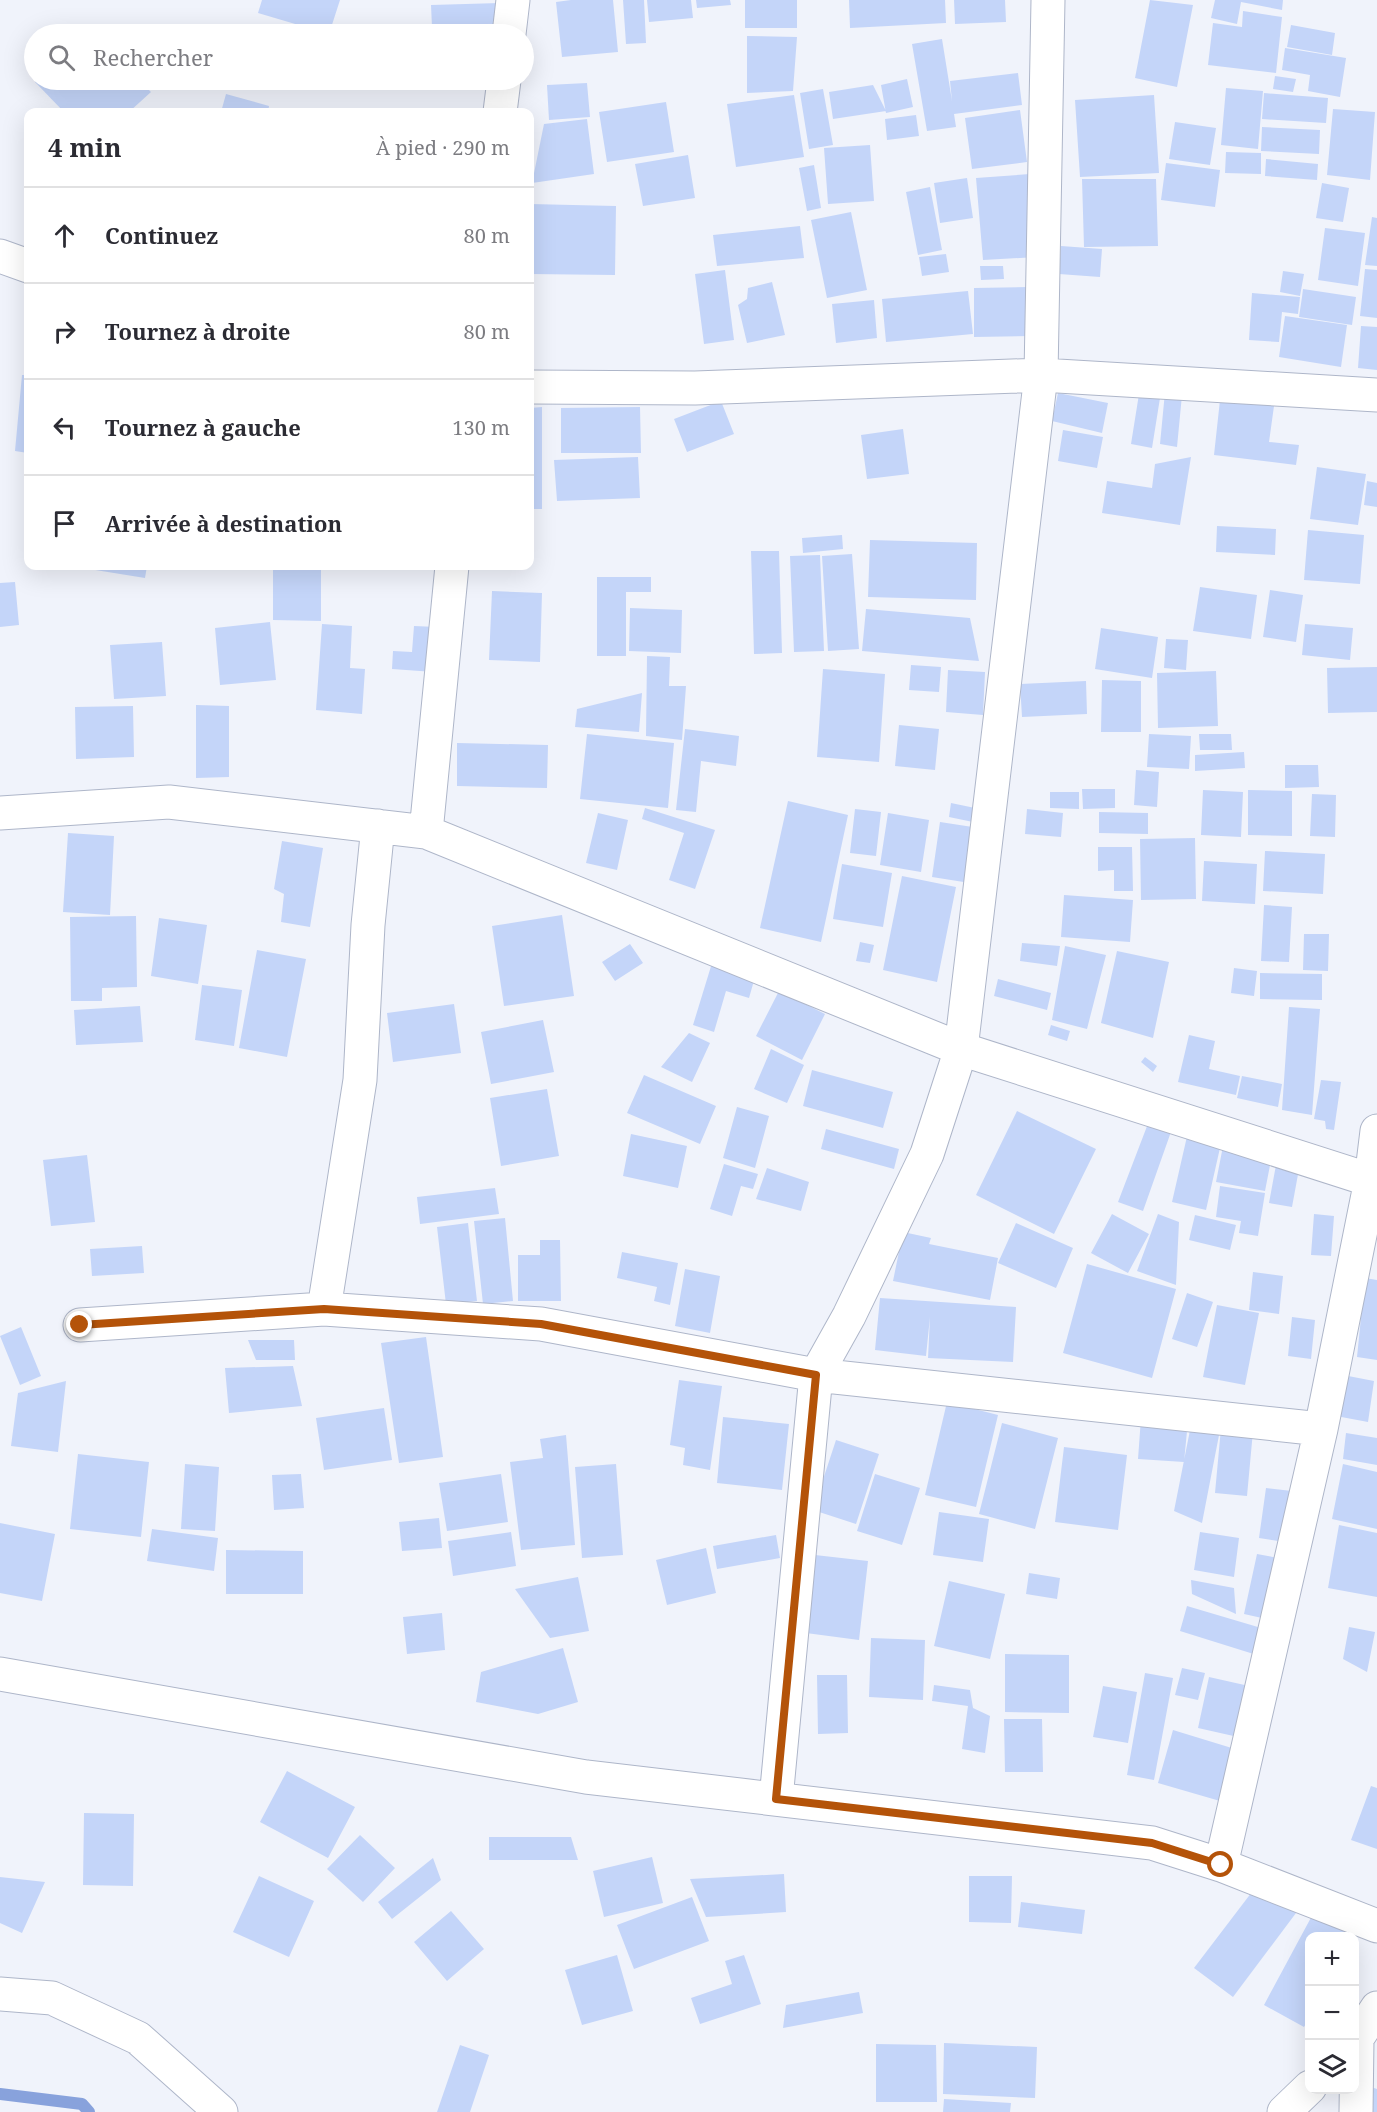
<!DOCTYPE html>
<html lang="fr">
<meta charset="utf-8">
<style>
body{margin:0;font-family:"Noto Serif",serif;background:#f7f7f7;color:#2b2b33}
.controls{position:absolute;right:18px;bottom:18px;display:grid;overflow:hidden;border-radius:12px;box-shadow:0 6px 24px #0002}
.controls button{width:54px;height:54px;display:grid;place-items:center;padding:0;border:0;border-bottom:2px solid #e1e1e2;background:#fff;color:#2b2b33;font:30px sans-serif}
.stop{position:absolute;width:18px;height:18px;margin:-14px;border:4px solid #b45309;border-radius:50%;background:#fff}
.stop.end{background:#b45309;border-color:#fff;box-shadow:0 2px 6px #0008}
.list{margin:0;padding:0;list-style:none}
h2{display:flex;justify-content:space-between;align-items:center;height:78px;margin:0;padding:0 24px;font-size:26px}
h2 small{font-size:20px;font-weight:400;color:#7c7c81}
.list li{display:grid;grid-template-columns:39px 1fr auto;gap:18px;align-items:center;box-sizing:border-box;height:96px;padding:0 24px;border-top:2px solid #e1e1e2}
.list b{display:block;font-size:22px;white-space:nowrap}
.list em{font-size:20px;font-style:normal;color:#7c7c81}
.icon{flex:none;width:33px;height:33px;fill:none;stroke:currentColor;stroke-width:2;stroke-linecap:round;stroke-linejoin:round}
.map{position:relative;flex:none;width:1377px;height:2112px;overflow:hidden}
.search{position:absolute;background:#fff;box-shadow:0 6px 24px #0002;left:24px;top:24px;width:510px;height:66px;display:flex;align-items:center;gap:15px;box-sizing:border-box;padding:0 21px;border-radius:33px;color:#7c7c81;font-size:22px}
.panel{position:absolute;background:#fff;box-shadow:0 6px 24px #0002;left:24px;top:108px;width:510px;height:462px;border-radius:12px}
.map>svg:first-child{display:block}
.lines{fill:none;stroke-linecap:round;stroke-linejoin:round}
.stream{stroke:#88a2dc;stroke-width:12}
.building{fill:#c4d5f9}
.minor-casing{stroke:#aeb6c9;stroke-width:35}
.minor{stroke:#fff;stroke-width:33}
.route{stroke:#b45309;stroke-width:8}
</style>
<div class="map">
<svg width="1377" height="2112" viewBox="0 0 1377 2112">
<rect width="100%" height="100%" fill="#f0f3fb"/>
<g class="lines">
<!-- stream -->
<path class="stream" d="M0,2094l82,10 7,8"/>
</g>
<!-- building -->
<path class="building" d="M262,0h78l-11,34 -71,-21z
M571,0h42l5,52 -56,5 -6,-55z
M623,0h21l2,43 -20,1z
M647,0h44l2,18 -44,4z
M696,0h34l1,5 -34,3z
M745,0h52v28h-52z
M849,0h96l1,23 -96,5z
M954,0h51l1,22 -51,2z
M1150,0l43,5 -16,82 -42,-9z
M1215,0h68l-1,10 -41,-8 -4,22 -26,-6z
M500,3l1,22 -69,2 -1,-22z
M1243,11l39,6 -6,56 -68,-8 5,-42 29,4z
M1291,25l44,8 -3,22 -45,-8z
M747,36l50,1 -4,54 -46,2z
M942,39l10,62 -2,-20 68,-8 4,32 -68,9 2,13 -29,4 -15,-87z
M1285,48l61,10 -6,39 -32,-6 2,-16 -28,-5z
M1275,76l21,3 -3,13 -20,-3z
M907,79l6,28 -27,6 -5,-28z
M38,80h56l8,8 9,-8h28l12,12 -22,20h-65l-29,-30z
M587,83l3,34 -41,3 -2,-35z
M873,85l13,26 -53,8 -4,-27z
M1226,88l37,3 -5,58 -37,-4z
M823,89l10,56 -24,4 -9,-56z
M1264,93l64,5 -2,25 -64,-4z
M226,94l43,12 -1,6h-47z
M794,95l10,62 -68,10 -9,-63z
M1154,95l5,78 -79,4 -5,-77z
M666,102l8,50 -67,10 -8,-50z
M1333,109l42,3 -5,68 -43,-5z
M1020,110l7,52 -55,7 -7,-51z
M916,115l3,21 -32,4 -2,-21z
M587,119l7,55 -62,9 12,-59z
M1175,122l41,6 -6,37 -41,-6z
M1262,127l58,3 -1,24 -58,-3z
M870,145l4,56 -46,3 -4,-56z
M1226,152l35,1v21l-36,-1z
M688,155l7,43 -52,8 -8,-42z
M1266,159l52,5 -1,16 -52,-4z
M1166,163l54,7 -5,37 -54,-7z
M814,165l7,43 -14,3 -8,-43z
M1030,174l6,83 -53,3 -7,-82z
M967,178l6,40 -33,5 -6,-40z
M1082,179h74l2,67 -74,1z
M1322,183l27,5 -6,34 -27,-4z
M930,187l12,63 -24,5 -12,-63z
M530,204l86,2 -1,69 -85,-1z
M851,212l16,78 -40,8 -16,-78z
M1372,217l5,1v48l-12,-1z
M800,226l4,32 -87,8 -4,-31z
M1325,228l40,5 -7,53 -40,-6z
M1061,246l41,3 -2,28 -41,-3z
M946,254l3,18 -27,4 -3,-19z
M980,266h23l1,13 -23,1z
M1365,269l12,1v48l-17,-2z
M725,270l9,70 -30,4 -9,-70z
M1283,271l21,3 -4,22 -20,-4z
M772,282l13,53 -38,8 -9,-38 9,-6 1,-11z
M1029,287l1,49 -56,1v-49z
M1303,289l53,8 -4,28 -53,-8 3,-20h4h-4z
M968,291l5,43 -87,8 -4,-43z
M1252,293l48,4 -2,17 -16,-2 -3,30 -30,-2z
M874,300l3,38 -41,5 -4,-39z
M1285,316l62,9 -6,42 -62,-10z
M1361,326l16,1v43l-19,-2z
M22,375h6v78l-13,-2z
M1165,392l17,3 -5,52 -17,-3z
M1058,393l50,10 -6,30 -50,-12z
M1139,394l21,4 -8,50 -21,-4z
M1220,400l54,6 -5,36 30,3 -3,20 -82,-10z
M721,401l13,33 -47,18 -13,-33z
M542,407v102h-12v-101z
M640,407l1,46h-80v-45z
M903,429l6,45 -42,5 -6,-44z
M1063,430l40,7 -6,31 -39,-7z
M638,457l2,41 -83,3 -3,-41z
M1191,457l-11,68 -78,-12 5,-32 45,7 3,-24z
M1317,467l49,7 -8,51 -48,-6z
M1367,481l10,2v24l-13,-2z
M1217,526l59,3 -1,26 -59,-3z
M1308,530l56,5 -4,49 -56,-4z
M842,535l1,14 -40,4 -1,-15z
M870,540l107,3 -1,57 -108,-3z
M751,551h28l3,102 -28,1z
M852,554l7,95 -31,2 -6,-95z
M820,555l4,96 -30,1 -4,-96z
M84,566h63l-2,12 -62,-10z
M273,566h48v55l-48,-1z
M597,577h54v15h-25v64h-29z
M15,582l4,43 -19,2v-44z
M1200,587l57,8 -6,44 -58,-8z
M1270,590l33,5 -7,47 -33,-5z
M492,591l50,2 -2,69 -51,-2z
M630,608l52,2 -1,43 -52,-2z
M866,609l104,9 9,43 -117,-10z
M270,622l6,58 -56,5 -5,-57z
M322,624l30,2 -2,42 15,1 -3,45 -46,-4z
M1305,624l48,4 -3,32 -48,-5z
M414,626l23,1 -3,45 -42,-3 1,-18 19,1z
M1101,628l57,9 -6,41 -57,-9z
M1166,639l22,1 -2,30 -22,-2z
M162,642l4,54 -52,3 -4,-54z
M647,656l23,1 -1,29h17l-4,54 -36,-4z
M911,665l30,2 -2,25 -30,-2z
M1377,667v45l-49,1 -1,-45z
M823,669l62,5 -6,88 -62,-5z
M948,670l37,2 -2,43 -37,-3z
M1216,671l2,55 -60,2 -1,-55z
M1102,680l39,1v51h-40z
M1086,681l1,33 -65,3 -2,-33z
M642,693l-3,39 -64,-5 2,-18z
M196,705l33,1v71l-33,1z
M133,706l1,51 -58,2 -1,-52z
M899,725l40,4 -4,41 -40,-4z
M685,729l54,7 -3,30 -35,-5 -5,51 -20,-2z
M587,734l87,9 -6,65 -88,-9z
M1149,734l42,2 -2,33 -42,-2z
M1199,734h32l1,16h-32z
M457,743l91,2 -1,43 -90,-2z
M1244,752l1,16 -50,3v-16z
M1285,765h33l1,22 -34,1z
M1136,770l23,2 -2,35 -23,-2z
M1082,789h33v19l-32,1z
M1203,790l40,2 -2,45 -40,-2z
M1248,790l44,1v45l-44,-1z
M1050,792h29v17l-29,-1z
M1312,794l24,1 -1,42 -25,-1z
M788,801l60,14 -27,127 -61,-14z
M951,803l24,5 -2,14 -24,-5z
M645,808l70,22 -20,59 -26,-9 15,-47 -42,-14z
M855,809l26,3 -5,44 -26,-3z
M1027,809l36,4 -2,24 -36,-3z
M1099,812l49,1v21l-49,-1z
M598,813l30,7 -11,50 -31,-7z
M888,813l41,7 -8,52 -41,-7z
M940,822l39,6 -9,55 -38,-6z
M68,833l46,3 -4,79 -47,-3z
M1195,838l1,61 -55,1 -1,-61z
M282,841l41,7 -13,79 -29,-5 3,-28 -10,-5z
M1098,847h34l1,44h-19v-21l-16,1z
M1265,851l60,3 -2,40 -60,-3z
M1204,861l53,3 -2,40 -53,-3z
M842,864l50,9 -9,54 -50,-8z
M902,876l54,11 -19,95 -54,-12z
M1064,895l69,5 -3,42 -69,-5z
M1264,905l28,2 -3,55 -28,-1z
M562,915l12,81 -70,10 -12,-80z
M136,916l1,71 -35,1v13h-31l-1,-84z
M159,918l48,7 -9,59 -47,-8z
M1304,934h25l-1,37 -25,-1z
M860,942l14,3 -4,18 -14,-2z
M1022,943l38,3 -3,20 -37,-5z
M630,944l13,19 -28,18 -13,-19z
M1065,946l41,9 -19,74 -35,-9z
M257,950l49,9 -19,98 -48,-9z
M1117,951l52,11 -16,76 -52,-15z
M712,963l43,14 -6,21 -23,-7 -12,41 -21,-7z
M1234,968l23,3 -3,25 -23,-3z
M1260,973l62,1v26l-62,-1z
M998,979l53,14 -4,17 -53,-14z
M202,985l40,5 -8,56 -39,-6z
M779,991l46,23 -23,46 -46,-24z
M454,1004l7,49 -68,9 -6,-49z
M140,1006l3,36 -67,3 -2,-35z
M1289,1007l31,2 -8,106 -30,-5z
M543,1020l11,52 -63,12 -10,-52z
M1051,1025l19,6 -3,10 -19,-6z
M689,1033l21,10 -18,39 -31,-15z
M1189,1035l26,6 -6,28 31,7 -4,19 -58,-13z
M771,1049l33,16 -17,38 -33,-14z
M1145,1057l12,9 -4,6 -12,-10z
M812,1070l81,22 -10,36 -80,-22z
M644,1075l72,31 -16,38 -73,-31z
M1242,1076l40,8 -4,23 -41,-9z
M1321,1080l20,2 -7,48 -8,-1 -1,-8 -11,-2z
M547,1089l12,67 -58,10 -11,-68z
M737,1107l32,9 -14,52 -32,-10z
M1017,1111l79,38 -42,85 -78,-39z
M1149,1121l23,8 -29,82 -25,-9z
M826,1129l73,20 -5,20 -73,-20z
M1188,1132l34,7 -16,71 -34,-8z
M631,1134l56,12 -9,42 -55,-12z
M1223,1146l49,9 -7,36 -49,-9z
M87,1155l8,67 -44,4 -8,-66z
M724,1164l34,10 -5,15 -12,-3 -9,30 -22,-7z
M1276,1165l23,4 -7,38 -23,-4z
M767,1168l42,14 -8,29 -45,-12z
M1220,1186l45,7 -7,43 -19,-3 2,-12 -25,-4z
M495,1188l4,26 -79,10 -3,-27z
M1112,1214l37,20 -21,39 -37,-20z
M1158,1214l21,8 -3,63 -39,-14z
M1314,1214l20,2 -3,40 -20,-1z
M1195,1215l41,10 -6,25 -41,-10z
M505,1218l8,83 -30,3 -9,-83z
M468,1223l9,78 -31,3 -9,-77z
M1016,1223l57,25 -17,40 -58,-25z
M903,1232l28,6 -2,6 69,14 -8,42 -97,-19z
M540,1240h20l1,61h-43v-46h22z
M142,1246l2,27 -52,3 -2,-27z
M622,1252l56,11 -8,42 -16,-4 3,-14 -40,-9z
M1087,1264l89,25 -24,89 -89,-25z
M685,1269l35,7 -10,57 -35,-7z
M1253,1272l30,4 -4,38 -30,-4z
M1365,1278l12,2v80l-20,-3z
M1187,1293l26,9 -16,45 -25,-8z
M880,1298l136,9 -3,55 -85,-4 2,-41 -4,39 -51,-6z
M1217,1305l42,8 -14,72 -42,-8z
M1292,1317l23,3 -4,39 -23,-3z
M21,1327l20,49 -21,9 -20,-49z
M426,1337l17,120 -44,6 -18,-120z
M248,1340h46l1,20h-39z
M293,1366l9,40 -73,7 -4,-45z
M1343,1375l31,6 -6,41 -32,-6z
M679,1380l43,6 -12,84 -27,-5 2,-17 -15,-3z
M66,1381l-8,71 -47,-6 7,-53z
M947,1402l51,13 -22,92 -51,-12z
M384,1408l8,52 -68,10 -8,-52z
M723,1417l66,7 -7,66 -65,-7z
M1141,1418l47,3 -4,41 -46,-3z
M1002,1423l56,15 -23,91 -56,-15z
M1191,1425l29,5 -18,93 -28,-12z
M1221,1428l32,3 -6,65 -32,-3z
M1346,1433l31,5v27l-34,-6z
M566,1435l9,110 -54,5 -11,-88 33,-4 -3,-19z
M836,1440l43,14 -23,70 -43,-14z
M1064,1447l63,8 -9,75 -63,-8z
M78,1454l71,8 -8,75 -71,-8z
M185,1464l34,3 -4,64 -34,-2z
M616,1464l7,91 -41,3 -7,-91z
M1343,1464l34,8v57l-45,-10z
M301,1474l3,34 -30,2 -2,-35z
M501,1474l7,48 -61,9 -8,-48z
M875,1474l45,14 -18,57 -45,-14z
M1266,1488l26,3 -7,51 -26,-4z
M939,1512l50,7 -6,43 -50,-7z
M439,1518l3,30 -40,3 -3,-29z
M0,1523l55,11 -13,67 -42,-8z
M1339,1525l38,8v64l-49,-9z
M152,1529l66,9 -4,33 -67,-10z
M511,1532l5,34 -63,10 -5,-35z
M1200,1532l39,6 -5,39 -40,-7z
M776,1535l4,23 -63,11 -4,-23z
M706,1548l10,45 -49,12 -11,-45z
M226,1550l77,1v43h-77z
M1257,1554l27,5 -13,61 -27,-6z
M815,1555l53,6 -9,79 -53,-7z
M1029,1573l31,5 -3,21 -31,-5z
M578,1577l11,54 -39,7 -35,-49z
M1191,1580l43,8 2,26 -44,-20z
M949,1581l56,13 -15,65 -56,-13z
M1187,1606l81,24 -8,26 -80,-25z
M442,1613l3,37 -38,4 -4,-37z
M1349,1627l26,5 -8,40 -24,-13z
M871,1638l54,2 -2,60 -54,-3z
M563,1648l15,54 -40,12 -62,-12 5,-30z
M1005,1654l64,1v58l-64,-1z
M1182,1668l23,5 -7,27 -23,-5z
M1145,1673l28,5 -19,102 -27,-5z
M817,1675h30l1,58 -30,1z
M1209,1677l40,9 -11,51 -40,-9z
M934,1685l36,5 3,18 17,8 -5,37 -23,-4 6,-43 -36,-5z
M1103,1686l34,6 -9,51 -35,-6z
M1004,1719h38l1,53h-38z
M1173,1730l62,19 -15,52 -62,-18z
M287,1771l68,36 -27,51 -68,-36z
M1371,1786l6,2v61l-26,-9z
M84,1813l50,1 -1,72 -50,-1z
M360,1835l35,33 -32,34 -36,-33z
M489,1837h82l7,23h-89z
M652,1857l11,46 -59,14 -11,-46z
M433,1858l8,22 -49,39 -14,-17z
M784,1874l2,38 -80,5 -16,-38z
M259,1876l55,25 -25,56 -56,-25z
M969,1876h43l-1,47 -42,-1z
M0,1877l45,5 -23,51 -22,-10z
M1258,1884l38,29 -63,84 -39,-29z
M692,1897l17,44 -75,28 -17,-44z
M1021,1902l64,8 -3,24 -64,-7z
M451,1911l33,38 -37,32 -33,-39z
M1314,1912l40,21 -2,3h-42v81l-6,10 -40,-22z
M617,1955l16,56 -51,14 -17,-55z
M744,1955l17,49 -61,20 -9,-26 41,-14 -7,-23z
M859,1992l4,21 -80,15 3,-23z
M944,2043l93,4 -2,51 -92,-4z
M876,2044l60,1 1,57h-61z
M460,2045l29,10 -19,57h-33z
M1371,2087l6,2v23h-14z
M944,2099l67,4 -1,9h-67z"/>
<g class="lines">
<defs>
<path id="minor" d="M509,34l4,-34
M500,112l4,-32
M0,256l28,10
M530,387l165,1 346,-13 336,20
M0,813l169,-11 257,30 535,217 416,133
M426,832l26,-266
M324,1309l36,-229 8,-155 10,-99
M80,1325l244,-16 217,15 275,51 505,54
M0,1674l586,103 566,66 69,22 156,61
M776,1799l40,-424 33,-59 78,-162 34,-105 80,-674 7,-375
M1221,1865l100,-436 50,-249 6,-49
M0,1994l52,4 86,40 83,74
M1354,2043l23,-35
M1284,2112l26,-25
M1356,2112l1,-72"/>
</defs>
<!-- minor casing -->
<use href="#minor" class="minor-casing"/>
<!-- minor -->
<use href="#minor" class="minor"/>
</g>
<g class="lines">
<!-- route -->
<path class="route" d="M80,1325l244,-16 217,15 275,51 -40,424 376,44 69,22"/>
</g>
</svg>
<div class="controls">
<button>+</button>
<button>−</button>
<button><svg class="icon" aria-label="layers" viewBox="0 0 24 24"><path d="M12 4l9 5-9 5-9-5zM3 14l9 5 9-5"/></svg></button>
</div>
<div class="stop" style="left:1221px;top:1865px"></div>
<div class="stop end" style="left:80px;top:1325px"></div>
<div class="search"><svg class="icon" aria-label="search" viewBox="0 0 24 24"><circle cx="10" cy="10" r="6"/><path d="M15 15l6 6"/></svg>Rechercher</div>
<section class="panel">
<h2>4 min<small>À pied · 290 m</small></h2>
<ul class="list">
<li><svg class="icon" aria-label="ahead" viewBox="0 0 24 24"><path d="M12 20V5M6 11l6-6 6 6"/></svg><div><b>Continuez</b></div><em>80 m</em></li>
<li><svg class="icon" aria-label="right" viewBox="0 0 24 24"><path d="M7 20v-9h11M14 6l5 5-5 5"/></svg><div><b>Tournez à droite</b></div><em>80 m</em></li>
<li><svg class="icon" aria-label="left" viewBox="0 0 24 24"><path d="M17 20v-9H6M10 6l-5 5 5 5"/></svg><div><b>Tournez à gauche</b></div><em>130 m</em></li>
<li><svg class="icon" aria-label="arrive" viewBox="0 0 24 24"><path d="M6 21V4h12l-3 4 3 4H6"/></svg><div><b>Arrivée à destination</b></div></li>
</ul>
</section>
</div>
